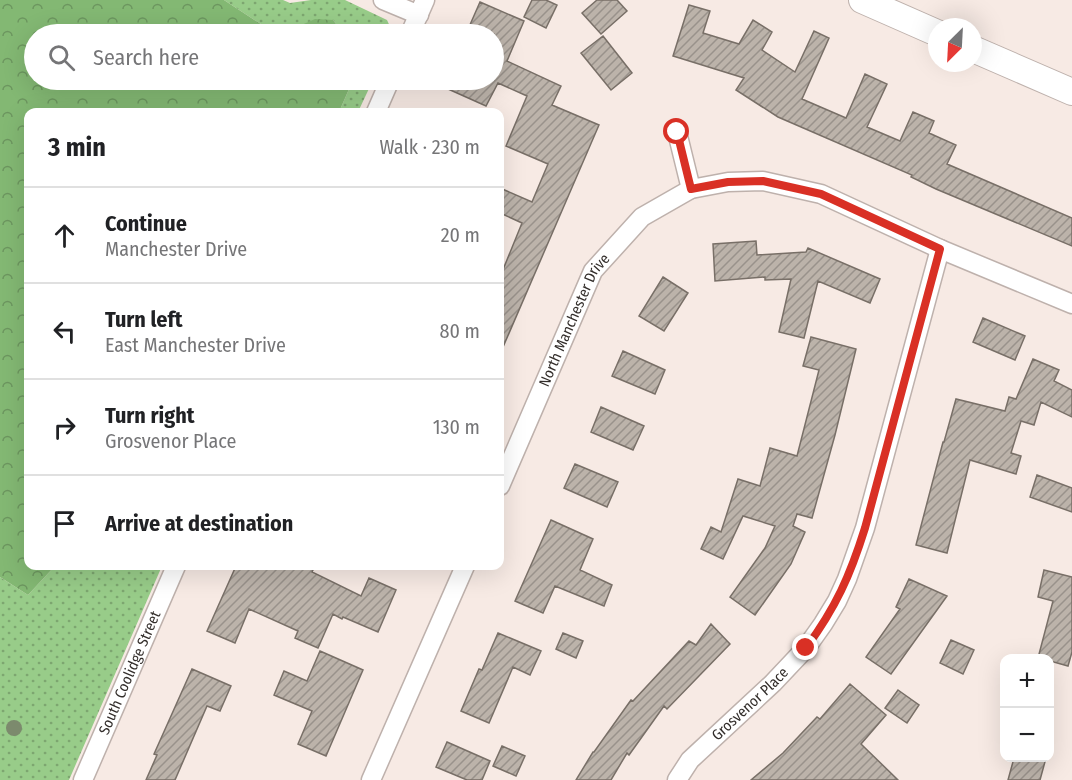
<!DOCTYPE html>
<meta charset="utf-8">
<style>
body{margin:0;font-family:"Fira Sans Condensed",sans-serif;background:#f6f6f6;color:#202124}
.controls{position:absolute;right:18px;bottom:18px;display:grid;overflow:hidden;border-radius:12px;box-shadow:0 6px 24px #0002}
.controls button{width:54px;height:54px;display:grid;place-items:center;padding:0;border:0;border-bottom:2px solid #e0e0e0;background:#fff;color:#202124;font:30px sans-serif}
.compass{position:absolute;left:928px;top:18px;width:54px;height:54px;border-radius:50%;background:#fff;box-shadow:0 6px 24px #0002;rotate:204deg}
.stop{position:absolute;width:18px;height:18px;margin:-14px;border:4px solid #d93025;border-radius:50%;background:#fff}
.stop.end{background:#d93025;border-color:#fff;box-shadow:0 2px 6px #0008}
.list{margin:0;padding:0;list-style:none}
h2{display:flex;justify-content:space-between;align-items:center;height:78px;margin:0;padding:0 24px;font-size:26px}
h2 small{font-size:20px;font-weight:400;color:#757577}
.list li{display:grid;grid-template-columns:39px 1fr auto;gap:18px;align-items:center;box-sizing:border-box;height:96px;padding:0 24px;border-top:2px solid #e0e0e0}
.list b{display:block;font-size:22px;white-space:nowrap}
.list p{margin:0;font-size:20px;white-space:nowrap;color:#757577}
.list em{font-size:20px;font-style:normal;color:#757577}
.icon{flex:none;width:33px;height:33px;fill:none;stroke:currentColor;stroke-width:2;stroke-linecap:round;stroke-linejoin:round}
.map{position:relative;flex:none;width:1072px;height:780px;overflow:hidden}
.search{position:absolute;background:#fff;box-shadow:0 6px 24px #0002;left:24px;top:24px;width:480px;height:66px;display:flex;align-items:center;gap:15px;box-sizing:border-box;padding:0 21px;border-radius:33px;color:#757577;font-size:22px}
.panel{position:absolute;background:#fff;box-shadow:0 6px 24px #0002;left:24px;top:108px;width:480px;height:462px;border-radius:12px}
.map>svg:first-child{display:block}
.grass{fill:url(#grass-dots)}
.forest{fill:url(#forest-crowns)}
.building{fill:url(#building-hatch);stroke:#786f67;stroke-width:1.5}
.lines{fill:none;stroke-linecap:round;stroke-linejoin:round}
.street-casing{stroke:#beb1ac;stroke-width:21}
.secondary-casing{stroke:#beb1ac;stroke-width:28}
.street{stroke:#fff;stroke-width:18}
.secondary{stroke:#fff;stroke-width:26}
.tree{fill:#7c8a6d}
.route{stroke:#d93025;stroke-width:8}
.labels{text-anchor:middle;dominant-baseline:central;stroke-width:4.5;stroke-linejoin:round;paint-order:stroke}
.street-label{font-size:15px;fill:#332e2b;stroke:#f7eae4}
</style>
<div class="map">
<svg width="1072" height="780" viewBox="0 0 1072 780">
<defs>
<pattern id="grass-dots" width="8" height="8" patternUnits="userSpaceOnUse" patternTransform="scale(1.5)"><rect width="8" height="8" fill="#98cc89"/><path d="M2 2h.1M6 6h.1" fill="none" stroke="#7da670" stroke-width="1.8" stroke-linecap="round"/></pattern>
<pattern id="forest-crowns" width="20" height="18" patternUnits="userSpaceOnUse" patternTransform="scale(1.5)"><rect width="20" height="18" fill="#83b873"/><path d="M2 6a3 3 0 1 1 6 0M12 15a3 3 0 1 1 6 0" fill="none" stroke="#6c965f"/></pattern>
<pattern id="building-hatch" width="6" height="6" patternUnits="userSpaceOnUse" patternTransform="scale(1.5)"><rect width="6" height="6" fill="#bcb3aa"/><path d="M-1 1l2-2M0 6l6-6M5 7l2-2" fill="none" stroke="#99928b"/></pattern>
</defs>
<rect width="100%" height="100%" fill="#f7eae4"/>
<!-- grass -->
<path class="grass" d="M224,0h59l7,3 21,-3h34l42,20 6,13 -1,1h-48l-11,-14 -52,14h-5z
M353,80h20l-15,32h-19z
M55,566h107l-93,214h-69v-203l28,18z"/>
<!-- forest -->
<path class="forest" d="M0,0h224l52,34h-242v46h319l-14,32h-311v454h27l-27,29 -28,-18z
M315,19l18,1 11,14h-63z"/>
<!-- building -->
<path class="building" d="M532,0h14l11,5 -11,23 -22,-11z
M597,0h20l10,11 -26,23 -19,-21z
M480,2l44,19 -17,40 54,25 -9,19 47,20 -99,229v-77l22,-54 -22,-10v-25l32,14 16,-38 -42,-18 21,-50 -29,-13 -12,23 -58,-26h66v-46h-8l-17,-7z
M689,5l21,6 -7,22 36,11 14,-24 19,12 -10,18 33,22 19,-41 15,7 -27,61 44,19 19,-44 22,10 -20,43 33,14 13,-29 21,9 -5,12 27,12 -9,19 125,54v28l-136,-57 -25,-12 1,-2 -134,-58 -42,-27 8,-12 -71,-22z
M603,36l29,37 -21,17 -30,-37z
M756,241l1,14 49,-3 2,-4 72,31 -10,24 -52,-22 -14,57 -25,-6 12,-53 -26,1v-3l-50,4 -2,-37z
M663,277l25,16 -24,38 -25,-15z
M983,318l42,18 -10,24 -42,-18z
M811,337l45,12 -21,86 -23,83 -15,-4 -4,12 12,6 -14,32 -36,51 -25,-18 35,-49 10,-22 -32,-10 -20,43 -22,-10 10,-22 10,5 17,-53 22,7 10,-38 27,8 22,-86 -16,-4z
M623,351l42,19 -10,24 -43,-18z
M1033,359l26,11 -5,11 18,9v27l-31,-15 -7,23 -13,-4 -10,32 10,3 -5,18 -46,-14 -23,93 -31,-8 27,-103h1l12,-43 49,12 4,-14 7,2z
M601,407l43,19 -11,24 -42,-18z
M575,464l43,18 -11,25 -43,-19z
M1037,475l35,13v24l-42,-15z
M551,520l42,19 -13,31 32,15 -8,21 -49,-20 -12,27 -28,-12z
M236,566h79l-3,6 49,24 8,-18 27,12 -18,42 -35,-15 -1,2 -9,-5 -15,34 -23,-10 3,-7 -49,-22 -14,34 -28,-12z
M1044,570l28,7v75l-4,14 -18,-5v-3h-12l15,-57 -15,-4z
M909,579l38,17 -56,78 -25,-17 34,-48 -4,-2z
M711,624l19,20 -63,65 -3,-3 -35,49 -2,-2 -16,27h-35l17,-28h1l37,-52 2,1 56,-60 7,4z
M498,633l43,18 -11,24 -17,-8 -24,56 -28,-12 18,-42 3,1z
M563,633l20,8 -7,17 -20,-9z
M951,640l23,10 -11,24 -23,-11z
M320,651l43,19 -37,86 -28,-12 14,-33 -38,-16 10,-24 23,10z
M192,669l39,17 -11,25 -13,-5 -32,74h-29l11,-25 -3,-1z
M850,684l36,31 -25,29 37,36h-147l32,-27 34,-36 3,2z
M898,690l21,15 -12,18 -22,-15z
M447,742l43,19 -8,19h-15l-31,-13z
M502,746l23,10 -9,20 -23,-10z
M1014,758h32l-6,22h-32z"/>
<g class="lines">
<defs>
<g id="street">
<path d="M383,0l36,15"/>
<path d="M410,34l15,-34"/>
<path d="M376,112l14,-32"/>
<path d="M677,132l14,57"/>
<path id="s1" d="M500,486l93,-215 49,-54 49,-28 37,-7 35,-1 58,13 119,55 132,55"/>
<path id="s2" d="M83,780l93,-214"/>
<path d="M371,780l94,-214"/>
<path id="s3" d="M677,780l13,-20 83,-77 33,-35 17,-24 14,-23 10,-22 18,-51 75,-279"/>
</g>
<path id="secondary" d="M862,0l75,33
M973,49l99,43"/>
</defs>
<!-- street casing -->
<use href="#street" class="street-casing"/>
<!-- secondary casing -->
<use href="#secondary" class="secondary-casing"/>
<!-- street -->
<use href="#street" class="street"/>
<!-- secondary -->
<use href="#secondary" class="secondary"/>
</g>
<!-- trees -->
<circle class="tree" cx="14" cy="728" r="8"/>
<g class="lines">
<!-- route -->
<path class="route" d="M677,132l14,57 37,-7 35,-1 58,13 119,55 -75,279c-15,48 -29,79 -59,120"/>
</g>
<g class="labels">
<!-- street labels -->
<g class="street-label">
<text stroke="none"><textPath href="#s1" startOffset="182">North Manchester Drive</textPath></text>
<text stroke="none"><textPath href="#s2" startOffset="117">South Coolidge Street</textPath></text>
<text stroke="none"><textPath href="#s3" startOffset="106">Grosvenor Place</textPath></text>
</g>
</g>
</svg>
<div class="controls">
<button>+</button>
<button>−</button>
</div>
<svg class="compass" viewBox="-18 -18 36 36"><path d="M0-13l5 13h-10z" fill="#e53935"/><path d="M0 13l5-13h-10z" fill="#757577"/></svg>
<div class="stop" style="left:677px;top:132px"></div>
<div class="stop end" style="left:806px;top:648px"></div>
<div class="search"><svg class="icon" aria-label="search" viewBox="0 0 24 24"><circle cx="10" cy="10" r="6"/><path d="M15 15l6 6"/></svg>Search here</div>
<section class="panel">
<h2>3 min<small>Walk · 230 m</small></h2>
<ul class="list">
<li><svg class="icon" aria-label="ahead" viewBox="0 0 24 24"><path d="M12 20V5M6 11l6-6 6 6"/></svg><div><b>Continue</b><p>Manchester Drive</p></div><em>20 m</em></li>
<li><svg class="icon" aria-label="left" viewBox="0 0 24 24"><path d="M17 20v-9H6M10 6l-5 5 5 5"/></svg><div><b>Turn left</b><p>East Manchester Drive</p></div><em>80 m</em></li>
<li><svg class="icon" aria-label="right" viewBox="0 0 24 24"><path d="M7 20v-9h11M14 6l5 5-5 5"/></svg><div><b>Turn right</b><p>Grosvenor Place</p></div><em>130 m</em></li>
<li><svg class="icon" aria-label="arrive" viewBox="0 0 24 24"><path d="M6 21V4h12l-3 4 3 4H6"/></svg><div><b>Arrive at destination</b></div></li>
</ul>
</section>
</div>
